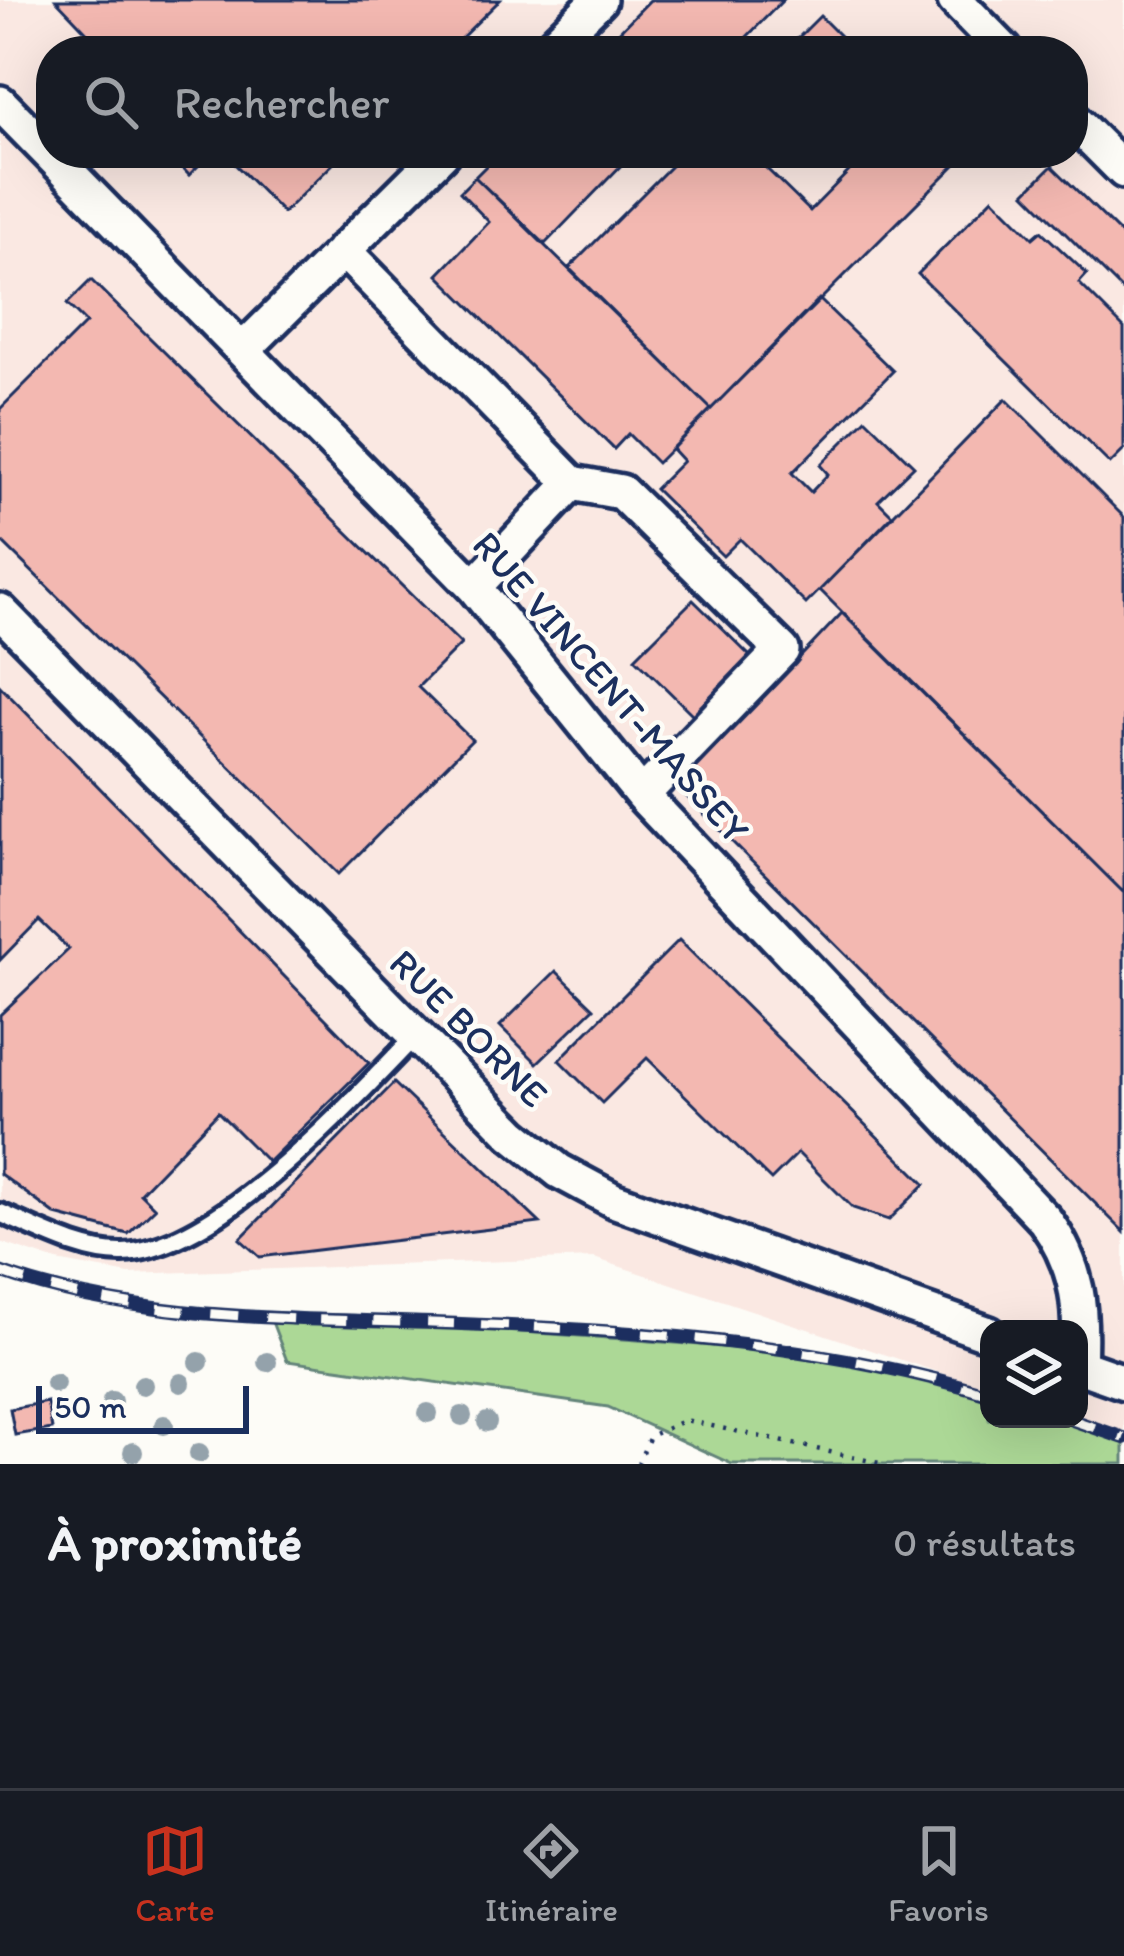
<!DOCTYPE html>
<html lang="fr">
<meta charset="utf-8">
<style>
body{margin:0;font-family:Itim,sans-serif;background:#242831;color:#f1f3f6}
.controls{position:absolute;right:36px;bottom:36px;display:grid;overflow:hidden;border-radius:24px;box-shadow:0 12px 48px #0002}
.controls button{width:108px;height:108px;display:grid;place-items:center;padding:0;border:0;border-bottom:3px solid #363941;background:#171b24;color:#f1f3f6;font:60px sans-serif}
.scale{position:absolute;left:36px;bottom:30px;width:213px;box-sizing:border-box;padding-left:12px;border:6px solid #1b2f5e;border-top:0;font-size:33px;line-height:42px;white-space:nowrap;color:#1b2f5e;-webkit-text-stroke:9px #fdfcf7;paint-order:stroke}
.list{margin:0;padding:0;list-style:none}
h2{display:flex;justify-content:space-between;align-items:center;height:156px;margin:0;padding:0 48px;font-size:51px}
h2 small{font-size:39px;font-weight:400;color:#9ea1a6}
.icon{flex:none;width:66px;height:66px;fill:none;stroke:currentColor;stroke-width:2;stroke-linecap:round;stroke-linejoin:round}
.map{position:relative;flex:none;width:1124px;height:1464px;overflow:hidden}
.search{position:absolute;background:#171b24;box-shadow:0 12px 48px #0002;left:36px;right:36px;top:36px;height:132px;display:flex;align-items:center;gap:30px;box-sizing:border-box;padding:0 42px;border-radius:48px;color:#9ea1a6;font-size:45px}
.sheet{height:324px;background:#171b24}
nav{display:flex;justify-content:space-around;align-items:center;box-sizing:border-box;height:168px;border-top:3px solid #363941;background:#171b24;font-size:33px;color:#9ea1a6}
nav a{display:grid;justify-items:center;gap:6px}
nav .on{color:#c8321e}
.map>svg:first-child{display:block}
.built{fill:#fae8e2;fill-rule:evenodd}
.green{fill:#acd896;stroke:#64847a;stroke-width:3}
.building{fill:#f3b8b1;stroke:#1b2f5e;stroke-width:3}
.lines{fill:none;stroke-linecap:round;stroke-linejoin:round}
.lane-casing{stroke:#1b2f5e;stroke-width:26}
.street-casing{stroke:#1b2f5e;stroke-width:42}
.path{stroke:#1b2f5e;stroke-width:4.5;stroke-dasharray:3 9;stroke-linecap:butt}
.lane{stroke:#fdfcf7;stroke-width:16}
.street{stroke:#fdfcf7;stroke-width:33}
.rail-casing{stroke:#1b2f5e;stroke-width:14}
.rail{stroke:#fdfcf7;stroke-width:9;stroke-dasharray:27;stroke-linecap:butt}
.tree{fill:#94a2ab}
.labels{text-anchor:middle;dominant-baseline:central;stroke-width:9;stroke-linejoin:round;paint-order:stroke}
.street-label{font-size:39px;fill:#1b2f5e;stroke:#fdfcf7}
</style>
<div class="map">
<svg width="1124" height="1464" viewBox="0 0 1124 1464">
<rect width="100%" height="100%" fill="#fdfcf7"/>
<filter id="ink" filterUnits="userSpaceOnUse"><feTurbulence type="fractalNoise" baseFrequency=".00833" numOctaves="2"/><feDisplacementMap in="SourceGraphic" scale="24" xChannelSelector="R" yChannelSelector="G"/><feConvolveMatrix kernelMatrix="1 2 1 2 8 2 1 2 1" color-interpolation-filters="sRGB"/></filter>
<g filter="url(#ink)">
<!-- built -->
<path class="built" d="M0,0h1124v1434l-45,-15v-90h-90v60l-395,-131 -465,16 -72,-13 -57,-19zM51,51h1022v102h-1022z"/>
<!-- green -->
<path class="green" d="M269,1314c113,8 226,16 339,24 129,9 257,18 381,56v25h80l55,19v26h-392l-124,-57 -321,-46z"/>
<!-- building -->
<path class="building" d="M56,0h444l-52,51h-357l7,-7z
M650,0h133l-50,51h-133z
M820,16l35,35h-70z
M168,153h43l-22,22z
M224,153h120l-61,60z
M499,153h134l-88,91 -70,-67z
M684,153h97l-15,15 44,43 57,-58h86l7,7 -249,249 -142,-141z
M1052,166l72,71v55l-99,-99z
M475,177l236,232 -54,54 -29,-29 -14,15 -176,-174 51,-53 -29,-30z
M993,198l40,40 8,-7 46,43 -8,9 45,45v122l-14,14 -192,-190z
M91,280l370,364 -43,43 54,53 -133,134 -339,-334v-131l86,-86 -19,-19z
M819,299l74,72 -101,102 19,19 17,-18 -8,-9 46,-46 48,47 -36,35 15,15 -87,88 -66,-65 -17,17 -68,-67 28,-28 -11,-12z
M1006,399l118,118v376l-304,-303z
M693,600l58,57 -58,58 -58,-57z
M842,613l282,280v339l-447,-445z
M0,686l369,377 -101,99 -50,-50 -78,81 15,15 -27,26 -72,-19 -56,-41v-159l69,-66 -30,-29 -39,40z
M679,940l246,244 -36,36 -36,-12 -55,-55 -27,27 -124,-122 -45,45 -43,-43z
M556,971l38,37 -57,55 -37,-37z
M394,1083l146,140 -280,34 -20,-18z
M47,1402l5,27 -37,6 -5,-26z"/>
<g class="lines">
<defs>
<path id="lane" d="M0,1213c36,15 83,41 123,40 95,-3 230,-153 293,-218"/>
<path id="street" d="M955,0l50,51
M547,51l52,-51
M0,103l474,484 168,208 403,425c34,48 37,88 34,146l45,16
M1073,120l51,51
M343,250l229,233 49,9 161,158 -140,145
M245,348l197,-195
M474,587l98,-104
M0,611l513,523 46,37 54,29 376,134"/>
</defs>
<!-- lane casing -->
<use href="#lane" class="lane-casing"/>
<!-- street casing -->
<use href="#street" class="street-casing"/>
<!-- path -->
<path class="path" d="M638,1464l12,-28 35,-16 199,44"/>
<!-- lane -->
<use href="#lane" class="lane"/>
<!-- street -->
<use href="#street" class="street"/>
<defs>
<path id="rail" d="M0,1272c137,49 288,46 432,51 184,6 380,17 557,71
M1069,1419l55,19"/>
</defs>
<!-- rail casing -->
<use href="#rail" class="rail-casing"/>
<!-- rail -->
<use href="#rail" class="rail"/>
</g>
<!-- trees -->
<g class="tree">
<circle cx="199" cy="1362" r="10"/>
<circle cx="267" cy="1362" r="10"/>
<circle cx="55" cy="1383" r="10"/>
<circle cx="181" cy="1383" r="10"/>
<circle cx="143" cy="1385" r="10"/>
<circle cx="112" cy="1401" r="10"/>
<circle cx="428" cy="1413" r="10"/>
<circle cx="462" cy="1416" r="10"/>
<circle cx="487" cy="1422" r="10"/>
<circle cx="164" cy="1425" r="10"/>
<circle cx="133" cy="1452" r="10"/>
<circle cx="199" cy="1453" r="10"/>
</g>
</g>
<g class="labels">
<!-- street labels -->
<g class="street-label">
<text transform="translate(611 687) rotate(49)">RUE VINCENT-MASSEY</text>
<text transform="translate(469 1028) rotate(45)">RUE BORNE</text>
</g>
</g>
</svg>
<div class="controls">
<button><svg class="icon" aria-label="layers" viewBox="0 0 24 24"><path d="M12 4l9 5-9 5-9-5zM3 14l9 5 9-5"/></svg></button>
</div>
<div class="scale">50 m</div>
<div class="search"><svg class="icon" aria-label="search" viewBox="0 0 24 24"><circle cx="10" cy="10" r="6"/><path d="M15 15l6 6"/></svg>Rechercher</div>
</div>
<section class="sheet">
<h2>À proximité<small>0 résultats</small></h2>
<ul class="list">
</ul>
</section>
<nav>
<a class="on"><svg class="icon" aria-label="map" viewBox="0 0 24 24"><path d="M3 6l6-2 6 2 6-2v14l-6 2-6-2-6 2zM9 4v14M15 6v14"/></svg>Carte</a>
<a><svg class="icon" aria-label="directions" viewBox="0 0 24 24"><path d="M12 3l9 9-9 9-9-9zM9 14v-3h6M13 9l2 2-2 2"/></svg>Itinéraire</a>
<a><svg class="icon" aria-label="saved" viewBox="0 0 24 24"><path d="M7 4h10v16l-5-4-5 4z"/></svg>Favoris</a>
</nav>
